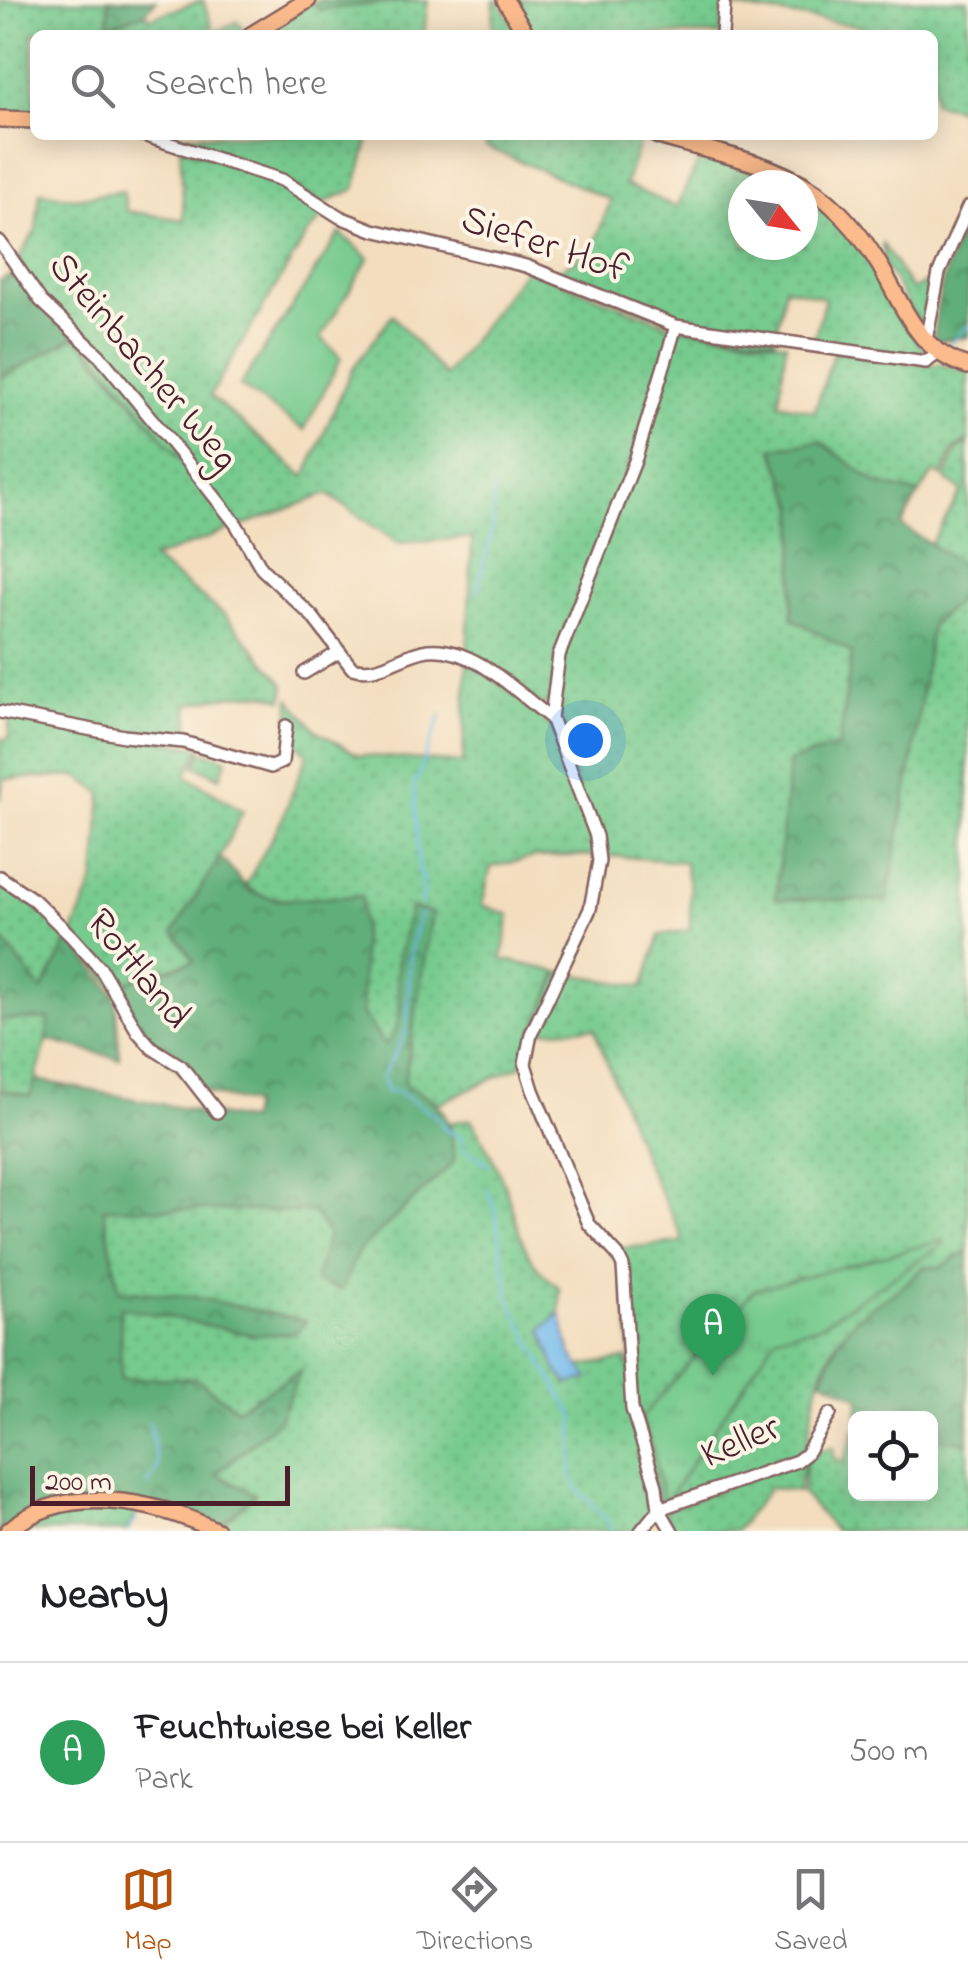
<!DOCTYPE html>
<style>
body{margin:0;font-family:"Indie Flower",sans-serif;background:#f6f6f6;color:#202124}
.controls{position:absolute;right:30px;bottom:30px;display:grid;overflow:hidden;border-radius:15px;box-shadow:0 5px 25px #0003}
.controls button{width:90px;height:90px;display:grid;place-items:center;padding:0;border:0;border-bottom:2px solid #e0e0e0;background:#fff;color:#202124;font:50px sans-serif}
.compass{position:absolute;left:728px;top:170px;width:90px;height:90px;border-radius:50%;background:#fff;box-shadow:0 5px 25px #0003;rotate:120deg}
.scale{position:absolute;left:30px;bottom:25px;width:260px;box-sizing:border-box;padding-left:10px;border:5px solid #4a1f2b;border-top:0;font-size:28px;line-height:35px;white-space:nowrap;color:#4a1f2b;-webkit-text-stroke:8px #fcf5e5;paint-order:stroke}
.you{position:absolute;left:585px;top:740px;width:35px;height:35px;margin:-25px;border:8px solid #fff;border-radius:50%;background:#1a73e8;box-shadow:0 0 0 15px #1a73e833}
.badge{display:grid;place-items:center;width:65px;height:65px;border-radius:50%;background:#b45309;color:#fff;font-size:32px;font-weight:700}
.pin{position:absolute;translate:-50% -82px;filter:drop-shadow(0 2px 5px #0008)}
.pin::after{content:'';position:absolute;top:52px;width:35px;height:30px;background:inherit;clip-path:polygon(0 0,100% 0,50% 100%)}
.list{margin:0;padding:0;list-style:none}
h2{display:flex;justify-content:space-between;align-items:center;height:130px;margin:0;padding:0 40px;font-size:42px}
h2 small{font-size:32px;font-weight:400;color:#757577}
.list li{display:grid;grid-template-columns:65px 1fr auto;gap:30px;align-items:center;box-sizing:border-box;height:180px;padding:0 40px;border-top:2px solid #e0e0e0}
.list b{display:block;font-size:38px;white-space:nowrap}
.list p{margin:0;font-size:32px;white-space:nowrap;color:#757577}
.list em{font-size:32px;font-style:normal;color:#757577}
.icon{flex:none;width:55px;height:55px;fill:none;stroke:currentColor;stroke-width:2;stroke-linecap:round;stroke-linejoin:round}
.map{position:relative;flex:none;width:968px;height:1531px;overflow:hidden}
.search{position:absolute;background:#fff;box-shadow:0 5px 25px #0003;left:30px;right:30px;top:30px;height:110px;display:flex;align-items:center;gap:25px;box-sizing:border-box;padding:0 35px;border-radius:15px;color:#757577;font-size:38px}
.sheet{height:310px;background:#fff}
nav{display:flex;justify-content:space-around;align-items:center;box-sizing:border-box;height:140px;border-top:2px solid #e0e0e0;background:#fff;font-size:28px;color:#757577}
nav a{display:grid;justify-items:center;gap:5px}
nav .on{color:#b45309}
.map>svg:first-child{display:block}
.grass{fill:url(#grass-dots);stroke:#60755d;stroke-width:2.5}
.forest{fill:url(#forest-crowns);stroke:#566752;stroke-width:2.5}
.park{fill:url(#park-tufts);stroke:#60755d;stroke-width:2.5}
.garden{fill:#77cb8f;stroke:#60755d;stroke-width:2.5}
.water{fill:#76bced;stroke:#606e8c;stroke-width:2.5}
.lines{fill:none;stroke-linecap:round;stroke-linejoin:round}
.stream{stroke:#76bced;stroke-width:2.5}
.minor-casing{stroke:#85625e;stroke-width:16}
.major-casing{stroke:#85625e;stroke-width:20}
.minor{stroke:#fff;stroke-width:11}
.major{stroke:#fbbb8c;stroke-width:15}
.labels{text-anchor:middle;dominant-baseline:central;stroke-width:8;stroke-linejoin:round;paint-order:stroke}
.street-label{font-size:40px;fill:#4a1f2b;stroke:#fcf5e5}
</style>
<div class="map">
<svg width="968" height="1531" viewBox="0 0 968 1531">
<defs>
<pattern id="grass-dots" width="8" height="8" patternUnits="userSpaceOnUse" patternTransform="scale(2.5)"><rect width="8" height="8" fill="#77cb8f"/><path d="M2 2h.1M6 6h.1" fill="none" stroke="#68ae7c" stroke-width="1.8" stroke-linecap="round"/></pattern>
<pattern id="forest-crowns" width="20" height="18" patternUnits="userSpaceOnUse" patternTransform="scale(2.5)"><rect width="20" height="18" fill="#61af7a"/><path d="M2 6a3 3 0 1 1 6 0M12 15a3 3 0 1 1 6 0" fill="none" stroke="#528e64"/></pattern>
<pattern id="park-tufts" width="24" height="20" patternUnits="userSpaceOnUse" patternTransform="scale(2.5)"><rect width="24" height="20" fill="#77cb8f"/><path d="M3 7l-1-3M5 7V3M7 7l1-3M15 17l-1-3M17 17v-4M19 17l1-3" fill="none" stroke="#68ae7c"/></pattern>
</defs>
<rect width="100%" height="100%" fill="#fcf5e5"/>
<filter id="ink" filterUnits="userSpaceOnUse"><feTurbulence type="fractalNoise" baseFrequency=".01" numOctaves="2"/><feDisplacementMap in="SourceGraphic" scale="20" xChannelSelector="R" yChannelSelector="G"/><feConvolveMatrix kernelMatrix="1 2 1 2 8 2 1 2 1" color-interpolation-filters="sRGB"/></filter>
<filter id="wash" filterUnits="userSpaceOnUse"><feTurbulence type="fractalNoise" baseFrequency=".0048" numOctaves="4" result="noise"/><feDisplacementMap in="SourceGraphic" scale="40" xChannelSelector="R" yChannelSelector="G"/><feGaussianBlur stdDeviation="2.25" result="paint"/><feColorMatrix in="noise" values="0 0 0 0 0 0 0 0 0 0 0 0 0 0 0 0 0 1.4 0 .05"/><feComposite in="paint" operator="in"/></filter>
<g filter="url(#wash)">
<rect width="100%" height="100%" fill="#f3ddbe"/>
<!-- grass -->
<path class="grass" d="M0,0h109v26l36,-13 5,5 53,-18 11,33 23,-11 9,11h-213l2,84 -35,-2z
M428,0l-4,35h-165l55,-33z
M494,0h3l24,35h-29z
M512,0h212l-3,35h-187z
M726,0h242v110l-35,-7v-68h-73v-9l-134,-20z
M152,135h218l-15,54 -34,15 -38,-25z
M487,135h155l-17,50 52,22 24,-52 81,26 7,4h-46v60h60v-51c55,32 85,96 116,150l8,8 -4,5 -110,-13 12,-46 -40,-11 -10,52 -98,-15 -123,-50 39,-27 18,-47 -125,-53z
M180,147l102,35 46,29 -22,25 -96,160 95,81 46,-106 41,-56 53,61 81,-108 147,59 -15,61 -101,268 -7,46 -8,4 -75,-52 5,-116 -74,5 -71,-49 -88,33 -213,-250 -7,-19 17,-28 4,-38 34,6 49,-7 4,20 57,9z
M882,243l30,47 20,-11 -7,44 -5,3 -35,-61z
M677,327l109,16 -7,60 36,8 19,-60 92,14 13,-1 29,7v69l-15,10 -11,27 -8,-5 -15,22 -43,-11 -56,-42 -47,8 23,58 -4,111 60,34 -13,94 73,16 19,-137 37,-33v659l-27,16h-18c-20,23 -47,34 -69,55 -36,33 -41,85 -48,131l-146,55 -25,-100 -11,-144 -10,-15 67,-7 1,-6 -37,-74 -51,-134 -61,3 28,-59 82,15 17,-52 30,-5v-42l-6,-26 -85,-7 -46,-138 8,-62z
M74,337l24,19 137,172 -83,31 73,56 60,70 -2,15c-26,-14 -67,-1 -95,4l2,31 -3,4h-24l-163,-28v-332z
M968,443v126l-38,-24 32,-54 -17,-12 11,-28z
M467,661l82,58 45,118 2,18 -61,2 -44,10 -9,38 28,10 -8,44 56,13 -36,93 -83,38 -35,-19 28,-171 -35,51 4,47 -2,15 -14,21 -23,-34 -1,-117c-29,2 -95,13 -115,-11l37,-68 24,-62 -18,-21 1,-35 26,31 42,25 105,8z
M9,714l192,34 -15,27 57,36 -23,46 -45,75 19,29 -81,25 -41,-51 23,-56 7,-86 -25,-17 -73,3 -4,21v-61h9z
M0,878l33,24 37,36 -28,54 -38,-51 -4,-1z
M50,1019l-3,21 -16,56 -31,-7v-69z
M471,1119c10,18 21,36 29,55 20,45 15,83 60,114v25l-18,18 46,48 -8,-13 47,-7 28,128 -1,21 -20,23h-411l-4,-3 -4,-53 64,-55 21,-49 -63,39 -42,-32 -75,1 -1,-73 134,29 52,-14 -111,-24 -75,-7 -16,-83 210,5 15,22 30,18 96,-90 -4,-39z
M855,1428l1,66h74l1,-57 37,6v88h-133l-33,-38 5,-39 26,-7 2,13 10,1z
M805,1457l-7,35 -28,-5 -34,44h-61l-11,-20z
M82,1507l58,1 -13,23h-113l49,-22z"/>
<!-- forest -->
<path class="forest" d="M109,0h47l-11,13 -37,13z
M317,0h102l-101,10 -4,-8z
M968,213v124l-34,4c1,-47 16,-85 34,-128z
M18,272l56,65 -74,42v-99z
M820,441l56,42 43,11 -18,31 67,44v23l-37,33 -19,137 -25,139 -111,-2 13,-137 50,-16 13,-93 -60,-35 4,-111 -23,-59z
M220,857l31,35 27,8 84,-4v117l23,33c27,-36 8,-46 13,-84 2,-18 9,-37 13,-55l21,6 -28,171c45,25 45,27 50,78l-96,90 -17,38 -26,-9 13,-47 -15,-22 -210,-4 16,82 75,7 112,24 -11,12 -42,2 -133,-28 1,72 74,-1 42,31 64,-39 -22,50 -63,54 39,20 -36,34 -42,-20 -118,-7 -59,30v-442l30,7 6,-16 213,41 3,-17 -49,-12 -51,-47 -39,-59 81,-25 -20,-29z
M70,938l45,58 5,63 -73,-19 2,-21 -49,1v-80l4,1 38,50z
M968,1251v192l-37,-6 -1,-19h-73l3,-20 -38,-19c8,-19 16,-41 31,-57 21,-21 50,-31 70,-55h18z"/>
<!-- park -->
<path class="park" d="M944,1240l-5,7 -122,80 -40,8 -113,170 -10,-50 -13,-37 113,-128z"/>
<!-- garden -->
<path class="garden" d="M340,233l29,25 -48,79 20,21 -37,72 -64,-44z
M202,751l25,8 -7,18 -25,-11z"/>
<!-- water -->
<path class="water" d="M560,1313l11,41 18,25 -21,5 -12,-15 -14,-39z"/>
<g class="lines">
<!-- stream -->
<path class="stream" d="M949,346l19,-20
M477,592l15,-63 2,-40
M422,904l-2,-5 4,-6 -3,-5 3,-5 -5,-15 -5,-82 27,-71
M421,913c-17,41 -9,73 -15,115 -2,15 -18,34 -24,49l5,15 10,-1 41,27 8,12 15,7 3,11 25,17
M487,1189l8,19 14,91 36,70 29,47 -2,63 9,14 28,30 1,8
M148,1485l10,-18 -8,-44
M128,1531l8,-11"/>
</g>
</g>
<g filter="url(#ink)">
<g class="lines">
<defs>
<path id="minor" d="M722,35l2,-29
M143,135l139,45 58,37 33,13 153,36 150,60 250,36 12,-9
M0,242l41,59 58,54 97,118 40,51 26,45 50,47 40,52c29,8 48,-14 76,-18 45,-5 89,43 123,68
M922,339l5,-4 12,-62 29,-66
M304,673l35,-21
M0,712l124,24 59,6 88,25 11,-5 4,-36
M0,877l34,23 37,36 30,33 37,63 14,16 29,18 36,46
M641,1531l18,-22 138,-48 9,-7 24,-40
M672,1531l-13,-22 -3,-23 -24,-77 -9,-143 -6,-12 -28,-30 -56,-134 -8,-26 6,-30 59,-125 9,-48 -3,-25 -45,-118 8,-63 76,-194 41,-135"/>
<path id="major" d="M505,0l22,35
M251,35l57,-35
M0,119l35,1
M656,135c57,19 124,26 171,66 21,18 39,41 53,65 24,41 38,86 88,100
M8,1531c57,-50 148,-30 209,0"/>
</defs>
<!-- minor casing -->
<use href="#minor" class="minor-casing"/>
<!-- major casing -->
<use href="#major" class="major-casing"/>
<!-- minor -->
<use href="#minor" class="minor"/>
<!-- major -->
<use href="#major" class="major"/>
</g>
</g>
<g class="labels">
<!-- street labels -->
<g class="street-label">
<text transform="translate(544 246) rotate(18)">Siefer Hof</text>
<text transform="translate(142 363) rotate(50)">Steinbacher Weg</text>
<text transform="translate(137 970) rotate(51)">Rottland</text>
<text transform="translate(741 1443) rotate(-23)">Keller</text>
</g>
</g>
</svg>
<div class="controls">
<button><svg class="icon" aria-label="locate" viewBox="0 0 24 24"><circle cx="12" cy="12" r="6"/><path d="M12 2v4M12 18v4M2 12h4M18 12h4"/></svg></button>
</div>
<svg class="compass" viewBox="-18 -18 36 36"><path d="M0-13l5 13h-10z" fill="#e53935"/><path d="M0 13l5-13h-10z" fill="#757577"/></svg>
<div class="scale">200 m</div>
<div class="you"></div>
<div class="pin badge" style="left:713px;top:1376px;background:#2e9e5b">A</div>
<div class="search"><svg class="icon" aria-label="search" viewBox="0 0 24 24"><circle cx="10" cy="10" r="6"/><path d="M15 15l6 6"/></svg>Search here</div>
</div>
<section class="sheet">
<h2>Nearby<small></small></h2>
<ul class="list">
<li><span class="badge" style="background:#2e9e5b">A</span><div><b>Feuchtwiese bei Keller</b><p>Park</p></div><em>500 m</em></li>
</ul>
</section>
<nav>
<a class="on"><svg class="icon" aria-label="map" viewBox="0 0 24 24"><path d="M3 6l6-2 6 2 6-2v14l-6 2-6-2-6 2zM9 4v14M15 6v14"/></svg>Map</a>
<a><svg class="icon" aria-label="directions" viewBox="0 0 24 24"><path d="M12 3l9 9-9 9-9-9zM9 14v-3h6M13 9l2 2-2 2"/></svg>Directions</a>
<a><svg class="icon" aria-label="saved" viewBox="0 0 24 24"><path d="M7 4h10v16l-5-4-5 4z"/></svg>Saved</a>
</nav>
